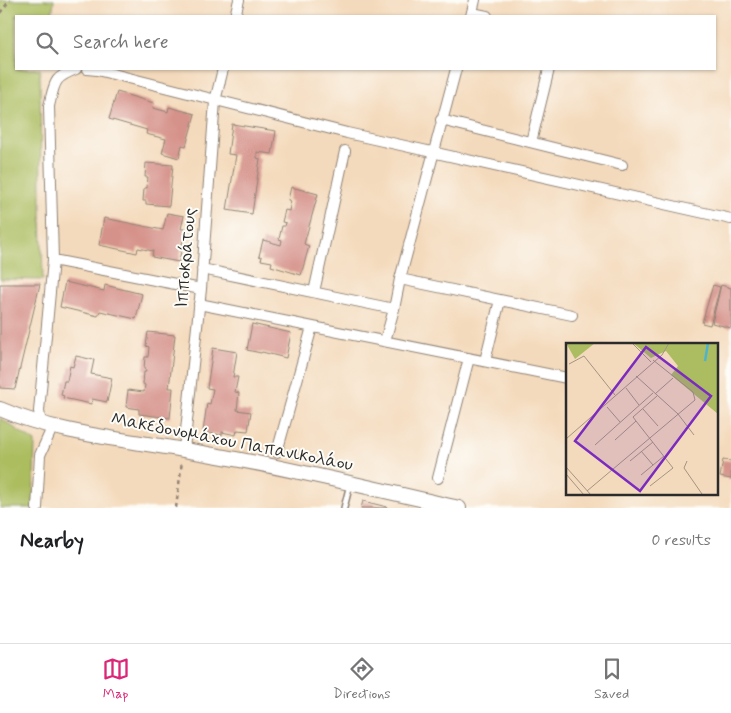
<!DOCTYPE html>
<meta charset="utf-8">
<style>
body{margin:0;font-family:Mynerve,sans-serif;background:#f2f2f2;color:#202124}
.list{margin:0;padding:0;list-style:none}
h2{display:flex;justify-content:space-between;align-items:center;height:65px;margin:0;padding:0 20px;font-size:21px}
h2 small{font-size:16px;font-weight:400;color:#757577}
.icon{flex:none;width:28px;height:28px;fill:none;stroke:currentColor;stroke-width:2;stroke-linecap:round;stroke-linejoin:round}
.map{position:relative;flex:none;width:731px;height:508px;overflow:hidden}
.search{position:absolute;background:#fff;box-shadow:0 1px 4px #0004;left:15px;right:15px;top:15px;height:55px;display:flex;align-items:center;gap:12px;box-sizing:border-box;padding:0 18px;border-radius:0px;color:#757577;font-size:19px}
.sheet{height:135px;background:#fff}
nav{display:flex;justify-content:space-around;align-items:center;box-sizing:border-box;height:70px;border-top:1px solid #e0e0e0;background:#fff;font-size:14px;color:#757577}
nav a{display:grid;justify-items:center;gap:2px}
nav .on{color:#db2777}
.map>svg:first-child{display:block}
.green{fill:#acbd61;stroke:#6c7446}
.building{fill:#d5928a}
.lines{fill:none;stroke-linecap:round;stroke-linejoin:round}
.lane-casing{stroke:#908274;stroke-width:8}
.street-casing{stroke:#908274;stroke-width:12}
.secondary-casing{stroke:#908274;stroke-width:16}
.path{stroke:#908274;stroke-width:2.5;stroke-dasharray:4 4;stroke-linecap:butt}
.lane{stroke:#fff;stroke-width:5}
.street{stroke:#fff;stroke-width:10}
.secondary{stroke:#fff;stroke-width:14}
.labels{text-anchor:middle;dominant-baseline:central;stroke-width:4;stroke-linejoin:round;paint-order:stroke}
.street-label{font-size:18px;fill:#2b2b2b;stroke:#fdfcf7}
.inset-river{fill:none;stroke:#4eb4cd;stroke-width:2.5}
.inset-road{fill:none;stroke:#a49482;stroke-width:1}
.view{fill:#7b2cbf;fill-opacity:0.15;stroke:#7b2cbf;stroke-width:2.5}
.inset-edge{fill:none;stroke:#2b2b2b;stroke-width:2.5}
</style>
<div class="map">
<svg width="731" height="508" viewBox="0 0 731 508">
<rect width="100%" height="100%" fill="#fdfcf7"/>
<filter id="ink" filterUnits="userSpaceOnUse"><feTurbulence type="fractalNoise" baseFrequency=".02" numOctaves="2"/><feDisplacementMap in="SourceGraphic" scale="10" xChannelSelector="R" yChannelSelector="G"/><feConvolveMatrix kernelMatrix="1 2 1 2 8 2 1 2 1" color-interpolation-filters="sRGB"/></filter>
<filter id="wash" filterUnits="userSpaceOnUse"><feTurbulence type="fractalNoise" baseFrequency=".0096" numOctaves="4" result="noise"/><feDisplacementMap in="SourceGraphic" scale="20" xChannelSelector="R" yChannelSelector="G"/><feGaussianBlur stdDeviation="1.12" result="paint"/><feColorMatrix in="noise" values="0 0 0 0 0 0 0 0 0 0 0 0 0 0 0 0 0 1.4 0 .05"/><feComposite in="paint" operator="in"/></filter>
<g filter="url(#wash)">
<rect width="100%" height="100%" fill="#f4dabc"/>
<!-- green -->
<path class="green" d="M0,0h54l-2,16h-36v53h24l1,140 2,71 -43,-1z
M0,418l35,24 -2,66h-33z"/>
<g id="blocks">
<!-- building -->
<path class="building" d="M117,92l37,11 -1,5 15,4 1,-5 26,7 -9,32 -4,-1 -3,13 -17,-5 4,-14 -20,-5 1,-4 -38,-11z
M232,124l44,7 -4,23 -15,-2v6l3,1 -8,55 -25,-4 9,-55 -8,-1z
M146,163l27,2 -4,41 -23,-2v-3h-3l1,-13h3l1,-11h-3z
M291,187l27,7 -14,50 5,2 -8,29 -30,-9 1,-4 -11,-2 1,-3 -3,-1 4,-16 18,5 1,-5 -3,-1 3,-13h3l1,-3 -4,-1 3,-12 4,1 2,-10 -3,-1z
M167,213l17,3 -3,13h4l-6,33 -27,-5 1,-6 -15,-3 -1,5 -38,-8 5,-27 59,12z
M65,282l39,9 1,-6 37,9 -6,25 -36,-8 -2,5 -38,-9z
M0,284h40l-25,105 -15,-1z
M713,285l7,2 -10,38 -8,-2z
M721,285l10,3v40l-19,-5z
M252,324l39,9 -5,25 -24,-6 -1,1 -14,-3z
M148,332l27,3 -6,53h4l-3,30 -31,-4v-5l-13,-2 2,-17 16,2 1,-7 -2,-1 1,-12h2v-2l-2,-1 1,-12h3l1,-10 -3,-1z
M213,348l24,4 -4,25h5l-3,15 4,1 -2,17 14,2 -3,19 -11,-1 -1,5 -14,-3v3l-19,-3 4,-29 3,1 3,-15 -6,-1z
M76,356l18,4 -3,14 21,4 -5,24 -15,-3 -1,5 -28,-6 1,-2 -3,-1 3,-14h3l3,-15 3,1z
M723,460l8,1v18l-11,-2z
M363,501l24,6v1h-26z"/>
</g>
</g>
<g filter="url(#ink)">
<use href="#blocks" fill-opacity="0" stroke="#908274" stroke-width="1"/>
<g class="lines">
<defs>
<path id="lane" d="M344,508l6,-24"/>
<path id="street" d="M472,13l15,3
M235,16l4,-16
M471,16l4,-16
M87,69l10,1 250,63 384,86
M441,120l181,45
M531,142l18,-73
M53,260l148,29
M202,269l192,40 6,-30 172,36
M400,279l56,-210
M314,292l31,-141
M199,304l368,74
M385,341l9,-32
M485,361l15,-61
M41,424l-2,-13 14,-151 -4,-154c6,-24 4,-28 27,-37
M184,449l17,-160 14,-188 8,-32
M277,452l35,-125
M438,478l31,-120
M37,508l3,-53 12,-27"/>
<path id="secondary" d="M0,409c58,25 122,30 184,41 92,15 184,37 275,58"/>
</defs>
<!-- lane casing -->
<use href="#lane" class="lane-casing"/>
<!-- street casing -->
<use href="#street" class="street-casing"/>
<!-- secondary casing -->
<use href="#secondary" class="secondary-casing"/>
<!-- path -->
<path class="path" d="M0,13l10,-13
M176,508l6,-47"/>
<!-- lane -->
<use href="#lane" class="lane"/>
<!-- street -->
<use href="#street" class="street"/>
<!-- secondary -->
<use href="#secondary" class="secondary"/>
</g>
</g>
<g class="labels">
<!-- street labels -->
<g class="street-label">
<text transform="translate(186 258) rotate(-85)">Ιπποκράτους</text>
<text transform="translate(232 442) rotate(11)">Μακεδονομάχου Παπανικολάου</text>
</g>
</g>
<!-- overview -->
<g transform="translate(566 343)">
<rect width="152" height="152" fill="#f4dabc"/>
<path d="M0,0h29l-20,16zM67,0h85v71l-47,-39 7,-9 -12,-15 -15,7z" fill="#acbd61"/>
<path class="inset-river" d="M139,18l3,-18"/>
<path class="inset-road" d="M66,0l19,19M3,21l15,-8 31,39M70,33l42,38 16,21M60,45l13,17M89,51l18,-16M41,64l13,15M77,66l15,17M70,78l37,47 -23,18M0,96l96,-84 7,-12M49,97l21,-19 -3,-4 24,-21M29,102l58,-52M75,108l12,14M64,118l23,-19M121,118l-3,7 18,26M0,124l25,28M0,131l18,21M75,132l23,-19M21,148l108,-91 -2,-8 -40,-32"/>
<path class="view" d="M80,4l65,49 -71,95 -65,-50z"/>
<rect width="152" height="152" class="inset-edge"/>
</g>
</svg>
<div class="search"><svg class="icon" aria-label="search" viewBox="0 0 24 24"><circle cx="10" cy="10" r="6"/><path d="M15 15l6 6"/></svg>Search here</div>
</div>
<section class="sheet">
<h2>Nearby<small>0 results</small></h2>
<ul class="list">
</ul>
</section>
<nav>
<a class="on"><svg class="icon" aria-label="map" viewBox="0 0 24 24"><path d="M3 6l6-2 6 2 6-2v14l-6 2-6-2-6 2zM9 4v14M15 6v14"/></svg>Map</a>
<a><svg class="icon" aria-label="directions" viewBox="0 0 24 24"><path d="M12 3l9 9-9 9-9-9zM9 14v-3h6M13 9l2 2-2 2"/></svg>Directions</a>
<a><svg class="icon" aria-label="saved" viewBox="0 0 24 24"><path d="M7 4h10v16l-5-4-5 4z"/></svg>Saved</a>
</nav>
